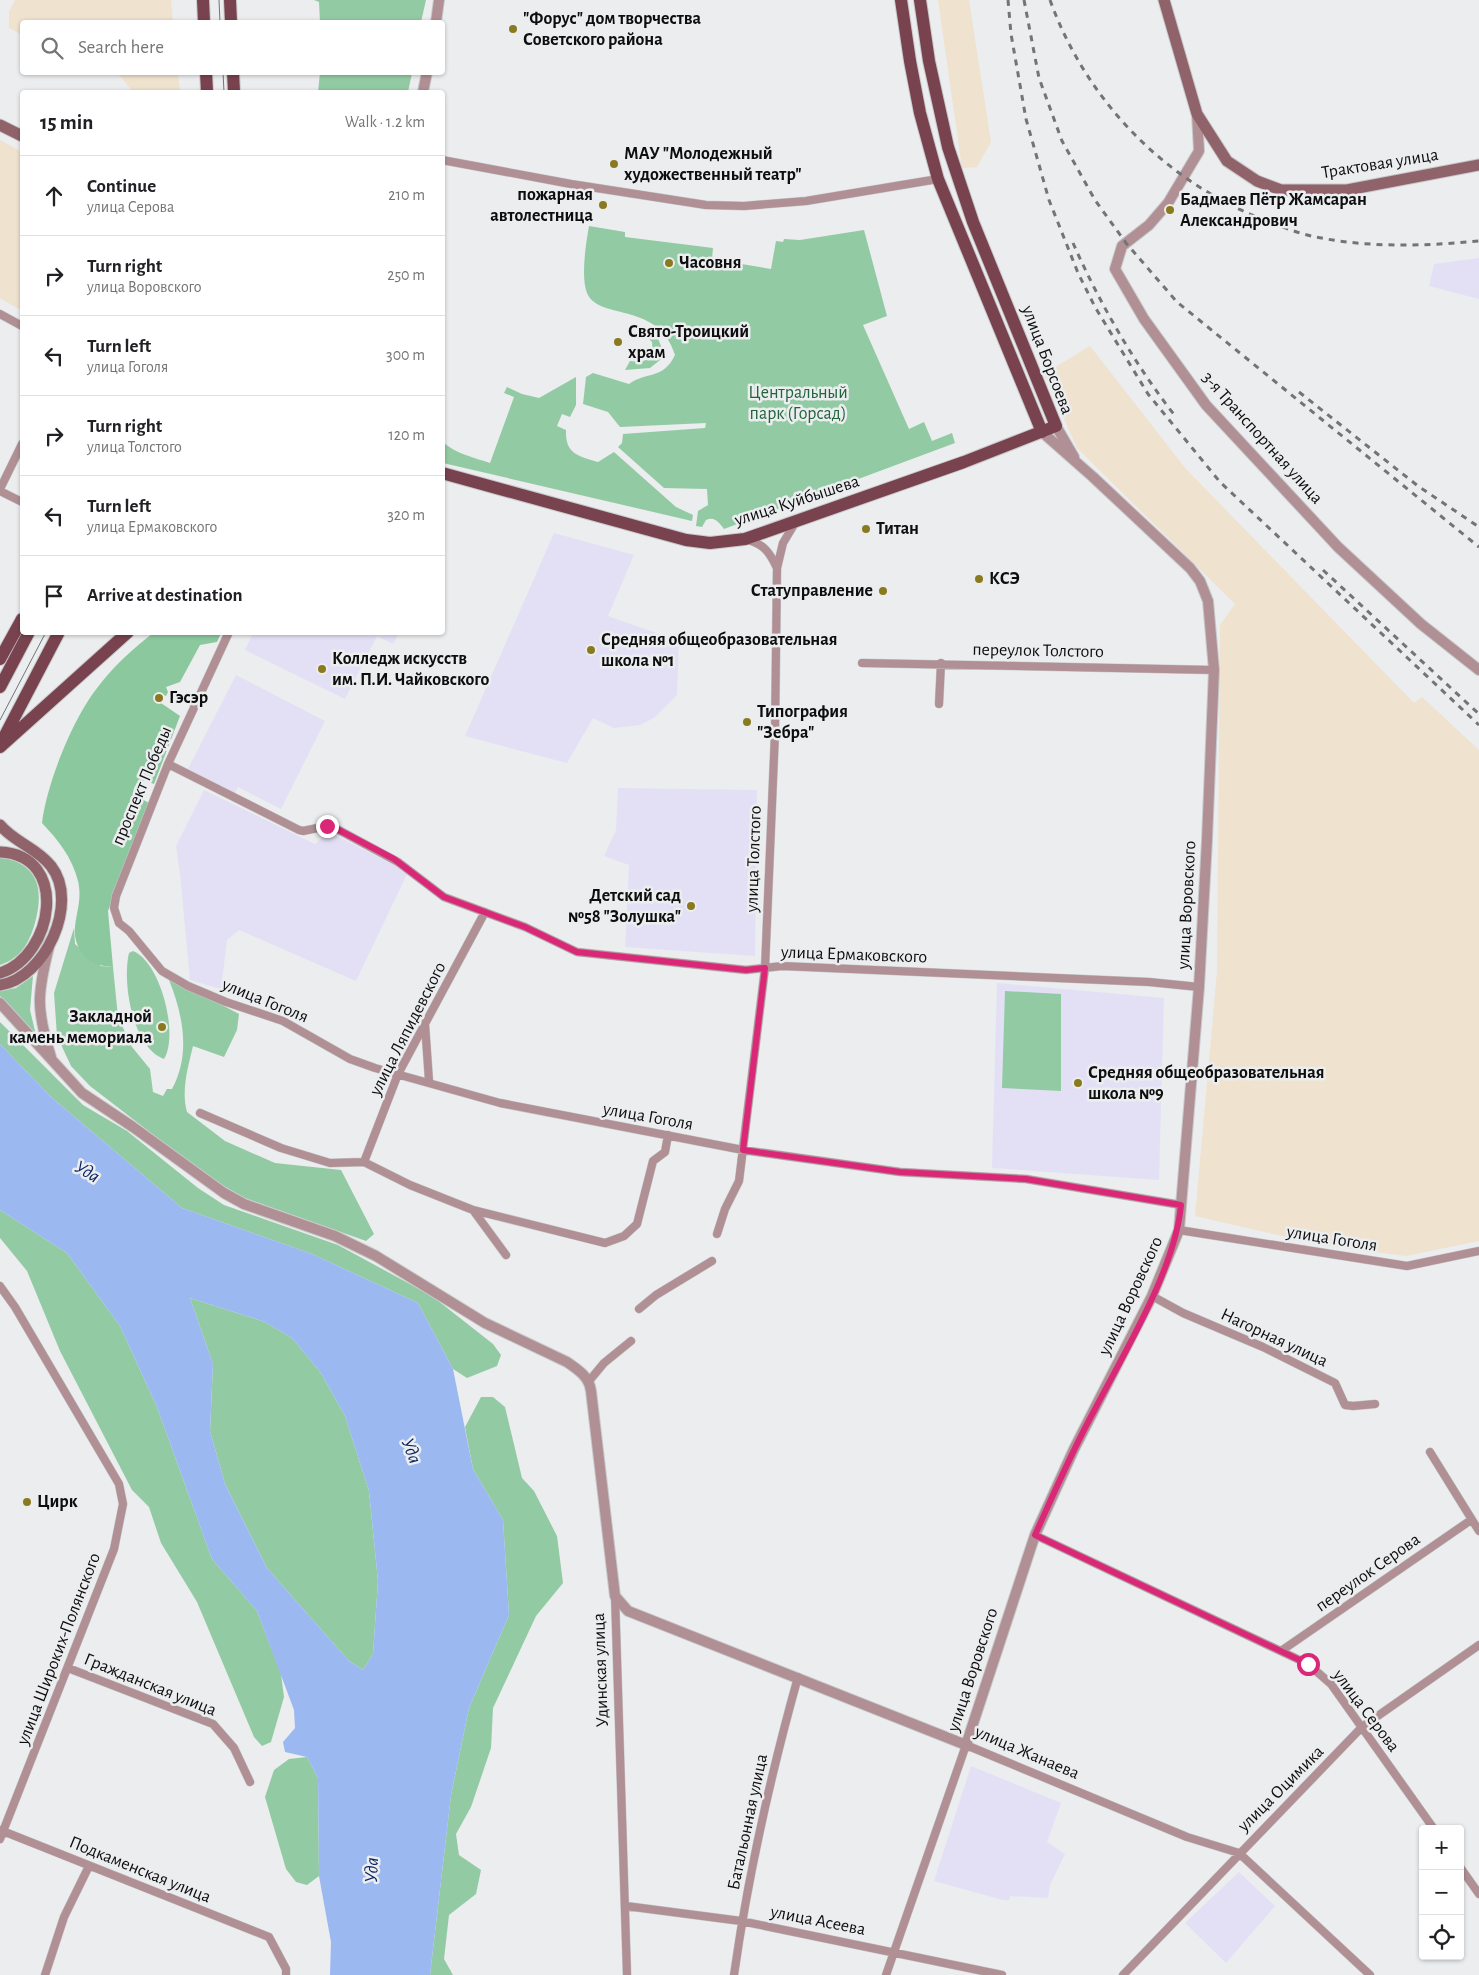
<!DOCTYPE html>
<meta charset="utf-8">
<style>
body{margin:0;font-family:"Alegreya Sans",sans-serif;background:#f6f6f6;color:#202124}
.controls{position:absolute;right:15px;bottom:15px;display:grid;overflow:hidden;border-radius:5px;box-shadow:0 1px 4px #0004}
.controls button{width:45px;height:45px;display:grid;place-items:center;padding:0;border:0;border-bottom:1px solid #e0e0e0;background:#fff;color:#202124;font:25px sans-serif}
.stop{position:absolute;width:15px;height:15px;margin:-11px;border:4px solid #db2777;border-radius:50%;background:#fff}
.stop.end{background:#db2777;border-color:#fff;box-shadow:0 1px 5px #0008}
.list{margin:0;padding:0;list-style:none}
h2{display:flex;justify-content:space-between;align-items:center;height:65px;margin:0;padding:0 20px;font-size:21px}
h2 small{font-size:16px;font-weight:400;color:#757577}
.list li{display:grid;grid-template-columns:32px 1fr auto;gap:15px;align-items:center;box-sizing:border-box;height:80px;padding:0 20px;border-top:1px solid #e0e0e0}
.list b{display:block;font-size:19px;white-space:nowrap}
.list p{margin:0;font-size:16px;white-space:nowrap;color:#757577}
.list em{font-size:16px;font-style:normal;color:#757577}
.icon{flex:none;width:28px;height:28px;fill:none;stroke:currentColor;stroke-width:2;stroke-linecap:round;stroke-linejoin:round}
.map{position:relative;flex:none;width:1479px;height:1975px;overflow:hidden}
.search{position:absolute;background:#fff;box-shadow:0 1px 4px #0004;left:20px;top:20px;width:425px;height:55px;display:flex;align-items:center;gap:12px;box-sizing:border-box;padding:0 18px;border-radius:5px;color:#757577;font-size:19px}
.panel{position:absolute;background:#fff;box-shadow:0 1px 4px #0004;left:20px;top:90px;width:425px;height:545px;border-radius:5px}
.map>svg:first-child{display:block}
.commercial{fill:#efe2ce}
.education{fill:#e3e0f6}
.green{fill:#92cba3}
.forest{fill:#8bc89e}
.water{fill:#9cb8f1;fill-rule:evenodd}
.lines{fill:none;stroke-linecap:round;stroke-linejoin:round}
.minor-casing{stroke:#c8c9cb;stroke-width:9}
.tertiary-casing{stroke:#c8c9cb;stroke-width:12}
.secondary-casing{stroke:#c8c9cb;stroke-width:13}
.primary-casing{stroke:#c8c9cb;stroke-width:14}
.minor{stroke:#b09095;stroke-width:8}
.tertiary{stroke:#b09095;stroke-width:10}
.secondary{stroke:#90636b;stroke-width:11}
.primary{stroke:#78434e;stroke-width:12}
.tram{stroke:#737475;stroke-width:1}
.rail{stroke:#737475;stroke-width:3;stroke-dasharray:6 6;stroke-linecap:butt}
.route{stroke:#db2777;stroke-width:6}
.poi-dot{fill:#897a1f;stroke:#ebedef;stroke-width:2}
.labels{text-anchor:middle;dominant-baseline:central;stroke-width:5;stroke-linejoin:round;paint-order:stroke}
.poi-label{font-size:18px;font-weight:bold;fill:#0e0e0f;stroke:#ebedef;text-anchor:start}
.street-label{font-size:18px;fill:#0e0e0f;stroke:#ebedef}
.park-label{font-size:18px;fill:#21643c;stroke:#ebedef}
.water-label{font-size:19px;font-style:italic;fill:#0a2363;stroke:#ebedef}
</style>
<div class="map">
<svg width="1479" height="1975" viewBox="0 0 1479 1975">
<rect width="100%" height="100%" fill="#ebedef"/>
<!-- commercial -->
<path class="commercial" d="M15,0h156l2,22h-151v13l-13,-7v-16z
M938,0h31l22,142 -14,25 -15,1z
M115,73h63l2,19h-47l-12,-15z
M0,140l22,12v159l-22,-13z
M1090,346l96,123 228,234 8,-6 57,53v491l-73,15 -85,-11 -126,-29 22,-244 3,-347 15,-21 -158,-156 -33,-74z"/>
<!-- education -->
<path class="education" d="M1479,258v41l-50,-13 5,-22z
M554,533l80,22 -26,61 71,25 -2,54 -23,23 -14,7 -26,3 -21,-10 -26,45 -102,-27z
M253,633v-1l146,1 -6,11 -16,-8 -32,63 -100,-49z
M236,675l89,46 -44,88 -43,-22 -3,6 -47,-24z
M618,788l139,2 -2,166 -130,-9 4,-82 -25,-9 12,-26z
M204,790l111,54 14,-12 79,40 -52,109 -117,-51 -12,10 -6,49 -31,-9 -10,-106 -4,-28z
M997,983l167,15 -5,182 -167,-12z
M971,1766l90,37 -14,39 18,12 -15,31 -2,13 -38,-2 -1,4h-6l-69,-19z
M1239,1872l36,34 -49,57 -41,-40z"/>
<!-- green -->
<path class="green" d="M314,0h112l-5,22h-101l-1,-20z
M320,73v-1l92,1 -4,19h-90z
M589,226l36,6v5l88,11 -1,11 59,10 5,-28 7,1 1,-3 16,1 64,-10 23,86 -24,9 46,104 15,-7 8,19 20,-8 3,10 -231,86c-5,-6 -9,-13 -18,-9l-4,7 -6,-1 2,-15 10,-6 -1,-16 -43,-1 -46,-41 4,-4 1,-9 82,-6 1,-5 -86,4 -12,-15 -25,-8 3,-27 7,-4 36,11c18,-13 34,-4 46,-29 -16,-53 -74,-35 -87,-60 -8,-15 -2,-52 1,-69z
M642,327l15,9 8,20 -15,12 -25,2 5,-9 11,1 12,-5 -1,-15 -12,-12z
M576,377v28l-6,12 -8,-3 -5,12 9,4c-1,24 12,26 32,32l16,-10 62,55 17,8 -1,6 -249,-58v-21c11,11 32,16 47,21l24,-66 -10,-4 3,-6 15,7 17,4z
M0,857c39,7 44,32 35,66 -6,20 -14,35 -35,42z
M74,928l1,16 26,22 12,1 5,50 14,30 18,22 3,23 10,4 4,-7h5c19,-35 11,-74 -3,-109l2,-2 68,36 -2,16 -13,27 -31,-11c-5,21 -12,45 -6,66l38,29 50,22 66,7 33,64 -8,7 -121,-43 -37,-21 -118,-91 -19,-20 -14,-30 -3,-43z
M133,951c28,11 46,84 31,108 -32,-12 -42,-77 -35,-106z
M33,976l-3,34 6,25 -36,-39v-5l16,-3z
M1005,991l56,3v97l-59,-3z
M0,1022l83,83 44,26 71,57 26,17 114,40 94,51 61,48 8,11 -4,11 -30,12 -14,-9 -35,-66 -106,-49 -130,-46 -131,-111 -51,-53z
M0,1210l67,43 53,73 37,81 55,152 45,52 24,63 3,23 -13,45 -9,4 -8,-9 -57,-135 -36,-59 -12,-36 -17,-17 -72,-139 -33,-80 -27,-33z
M190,1298l75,24 27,16 29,35 24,43 24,75 9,90 -5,73 -10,16 -14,-9 -82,-93 -42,-84 -15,-53 3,-67z
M481,1397h12l12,10 17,71 12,13 23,45 6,47 -27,33 -43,92 -2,40 -20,59 -15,27 3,21 22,15 -5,24 -27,21 -5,44 9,16h-23l21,-180 18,-87 40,-93 -6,-95 -30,-51 -8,-42z
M307,1757l11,21 1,98 -12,9 -11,-3 -10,-13 -21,-72 9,-27 15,-11z"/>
<!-- forest -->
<path class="forest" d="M153,633h68l-4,9 -17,3 -20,37 -14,5 2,5 -2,4 -5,-2 -6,2 3,5 22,15 -26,68 -8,-3h-8l-4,7 -1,6 16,9 -41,108 5,56c-12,-1 -23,-3 -30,-13 -19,-24 2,-44 -5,-73 -6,-24 -20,-41 -36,-58 5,-41 32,-108 59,-140 15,-19 33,-35 52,-50z"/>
<!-- water -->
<path class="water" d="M0,1044l51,53 131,111 130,46 106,49 35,66 20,100 30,51 6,95 -40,93 -18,87 -21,180h-100l1,-33 -12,-66 -1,-98 -11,-21 -22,-5 -2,-10 12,-14 -1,-18 -37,-99 -45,-52 -55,-152 -37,-81 -53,-73 -67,-43zM190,1298l75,24 27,16 29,35 24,43 24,75 9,90 -5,73 -10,16 -14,-9 -82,-93 -42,-84 -15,-53 3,-67z"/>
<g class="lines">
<defs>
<path id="minor" d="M442,160l129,24 135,21 38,1 62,-5 132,-22
M0,314l22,12
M0,489l22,-45
M0,491l22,11
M748,540c16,4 22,13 29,28
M229,632l-61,132 -52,132 -2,12 5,15 10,8 33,40 26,15 38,16 57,19 67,38 25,9 125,35 243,47 157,22 126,7 155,26
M862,663l352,7
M939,704l2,-41
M168,764l131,66 4,1 24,-5 8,2 63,34 46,35 81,30 52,25 169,18 36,-4 367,16 50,5
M425,1024l4,57
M200,1113l81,35 49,15 34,-1 46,23 63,25 132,33 19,-7 13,-12 16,-63 12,-9 3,-17
M364,1162l34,-88 87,-162
M473,1210l33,45
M1179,1230l228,36 72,-15
M717,1234l8,-25 14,-28 26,-213 10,-235 2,-165 6,-25 12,-20
M0,1286l15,21 104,177 4,20 -9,45 -114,290
M1152,1296l31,17 80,34 72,36 10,22 8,1 22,-2
M639,1309l17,-14 56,-34
M589,1381l15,-18 27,-22
M1430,1452l49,79
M1035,1535l273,129 23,20 103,145
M615,1596l12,379
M1281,1651l190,-131
M68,1668l145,56 21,24 16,34
M0,1830l269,107 17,32v6
M1460,1867l19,27
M626,1906l115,15 261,54
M45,1975l19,-58 25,-51
M734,1975c14,-100 37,-201 64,-298
M886,1975l80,-230 221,92 52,16 131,122
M1123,1975l239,-248 117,-82"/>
<path id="tertiary" d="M436,22l3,-22
M423,92l4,-20
M1197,114l2,37 -31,52 -19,22 -27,21 -7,23 29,50 62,86 132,142 83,77 58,46
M1056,426l18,31
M49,947c-12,47 -13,62 2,110
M0,1003l82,90 51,34 91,66 20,11 91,32 41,20 109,67 82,39c11,8 22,14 24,29l24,205 13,15 338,134 69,-210 39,-86 78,-153 27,-66 20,-243 8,-147 7,-170 -6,-69 -8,-20 -10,-13 -97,-91 -51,-45"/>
<path id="secondary" d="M1164,0l33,114 30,47 30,20 24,9h66l132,-25
M0,125l22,11
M0,825c14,17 37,23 51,41 29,37 -6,112 -51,119
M0,852c70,3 54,104 0,121"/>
<path id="primary" d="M203,0l1,22
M230,0l1,22
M901,0l9,61 10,52 18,66 104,253
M206,72l1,20
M233,72l1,20
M442,473l244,67 24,3 35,-4 219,-77 92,-36 -83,-204 -25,-75 -19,-86 -9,-61
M0,659l22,-40
M0,687l29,-55
M2,741l57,-109
M0,747l128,-115"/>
</defs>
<!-- minor casing -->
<use href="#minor" class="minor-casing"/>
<!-- tertiary casing -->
<use href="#tertiary" class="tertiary-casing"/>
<!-- secondary casing -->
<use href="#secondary" class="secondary-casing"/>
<!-- primary casing -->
<use href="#primary" class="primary-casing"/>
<!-- minor -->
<use href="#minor" class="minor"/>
<!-- tertiary -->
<use href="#tertiary" class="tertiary"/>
<!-- secondary -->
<use href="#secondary" class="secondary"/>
<!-- primary -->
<use href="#primary" class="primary"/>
<!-- tram -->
<path class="tram" d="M219,0l1,22
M223,72l1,20
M0,720l46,-88"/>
<!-- rail -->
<path class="rail" d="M1008,0l3,34 15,85 23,81 29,73 17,34 53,87 72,88 259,243
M1024,0l15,78 23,63 33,59 31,43 51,59 302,245
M1050,0c35,97 108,174 202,215 21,8 43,18 64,22 54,11 109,9 163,4
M1073,243c27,61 62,122 103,174
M1299,392l119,94 61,41
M1323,570l156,144"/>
</g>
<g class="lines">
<!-- route -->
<path class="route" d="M327,826l8,2 59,31 50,38 81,30 52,25 169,18 19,-2 -22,182 157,22 126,7 155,26c-6,65 -57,148 -87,206 -22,40 -40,82 -59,124l273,129"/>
</g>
<!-- markers -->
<g class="poi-dot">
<circle cx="513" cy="29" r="5"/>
<circle cx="614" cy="164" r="5"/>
<circle cx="603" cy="205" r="5"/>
<circle cx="1170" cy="210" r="5"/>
<circle cx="669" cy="263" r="5"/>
<circle cx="618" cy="342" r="5"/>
<circle cx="866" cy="529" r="5"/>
<circle cx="979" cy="579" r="5"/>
<circle cx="883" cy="591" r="5"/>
<circle cx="591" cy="650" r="5"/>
<circle cx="322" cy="669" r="5"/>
<circle cx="159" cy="698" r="5"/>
<circle cx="747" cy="722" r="5"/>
<circle cx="691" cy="906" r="5"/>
<circle cx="162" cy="1027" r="5"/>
<circle cx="1078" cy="1083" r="5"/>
<circle cx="27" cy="1502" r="5"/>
</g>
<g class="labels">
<!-- poi labels -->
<g class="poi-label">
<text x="523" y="19">"Форус" дом творчества<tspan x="523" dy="21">Советского района</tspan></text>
<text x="624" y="154">МАУ "Молодежный<tspan x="624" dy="21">художественный театр"</tspan></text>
<text x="593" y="195" text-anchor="end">пожарная<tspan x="593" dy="21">автолестница</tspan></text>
<text x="1180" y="200">Бадмаев Пётр Жамсаран<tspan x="1180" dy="21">Александрович</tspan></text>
<text x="679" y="263">Часовня</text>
<text x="628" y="332">Свято-Троицкий<tspan x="628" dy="21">храм</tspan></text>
<text x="876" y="529">Титан</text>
<text x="989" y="579">КСЭ</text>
<text x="873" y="591" text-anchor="end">Статуправление</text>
<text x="601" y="640">Средняя общеобразовательная<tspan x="601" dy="21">школа №1</tspan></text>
<text x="332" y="659">Колледж искусств<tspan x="332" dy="21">им. П.И. Чайковского</tspan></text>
<text x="169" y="698">Гэсэр</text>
<text x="757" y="712">Типография<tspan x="757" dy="21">"Зебра"</tspan></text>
<text x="681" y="896" text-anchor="end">Детский сад<tspan x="681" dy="21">№58 "Золушка"</tspan></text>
<text x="152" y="1017" text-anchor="end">Закладной<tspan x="152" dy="21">камень мемориала</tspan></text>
<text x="1088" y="1073">Средняя общеобразовательная<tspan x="1088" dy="21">школа №9</tspan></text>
<text x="37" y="1502">Цирк</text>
</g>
<!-- street labels -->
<g class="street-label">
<text transform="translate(1380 164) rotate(-9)">Трактовая улица</text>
<text transform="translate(1047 360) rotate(69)">улица Борсоева</text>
<text transform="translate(1262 438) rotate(48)">3-я Транспортная улица</text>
<text transform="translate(797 501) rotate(-18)">улица Куйбышева</text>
<text transform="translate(1038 651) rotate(1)">переулок Толстого</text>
<text transform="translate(142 786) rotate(-67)">проспект Победы</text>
<text transform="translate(754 859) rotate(-88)">улица Толстого</text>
<text transform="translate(1187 905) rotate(-87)">улица Воровского</text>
<text transform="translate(854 955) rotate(2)">улица Ермаковского</text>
<text transform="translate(265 1001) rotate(22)">улица Гоголя</text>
<text transform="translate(408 1029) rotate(-63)">улица Ляпидевского</text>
<text transform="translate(648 1117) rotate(10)">улица Гоголя</text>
<text transform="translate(1332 1239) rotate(9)">улица Гоголя</text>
<text transform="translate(1131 1296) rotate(-65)">улица Воровского</text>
<text transform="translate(1274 1338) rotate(25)">Нагорная улица</text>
<text transform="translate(1368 1573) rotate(-35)">переулок Серова</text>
<text transform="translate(59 1649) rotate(-69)">улица Широких-Полянского</text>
<text transform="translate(601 1670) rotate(-92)">Удинская улица</text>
<text transform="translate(973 1670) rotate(-72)">улица Воровского</text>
<text transform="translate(150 1685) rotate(22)">Гражданская улица</text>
<text transform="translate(1366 1711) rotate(53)">улица Серова</text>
<text transform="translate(1027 1753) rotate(23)">улица Жанаева</text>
<text transform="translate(1281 1789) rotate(-45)">улица Оцимика</text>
<text transform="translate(748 1822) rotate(-78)">Батальонная улица</text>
<text transform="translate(140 1870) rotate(22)">Подкаменская улица</text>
<text transform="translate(818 1921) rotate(11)">улица Асеева</text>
</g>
<!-- park labels -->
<g class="park-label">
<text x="798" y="393">Центральный<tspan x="798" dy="21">парк (Горсад)</tspan></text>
</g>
<!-- water labels -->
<g class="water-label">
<text transform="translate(87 1172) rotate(31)">Уда</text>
<text transform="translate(411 1451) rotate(68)">Уда</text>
<text transform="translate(372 1870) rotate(-88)">Уда</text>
</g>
</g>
</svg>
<div class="controls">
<button>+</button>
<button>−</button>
<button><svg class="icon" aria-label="locate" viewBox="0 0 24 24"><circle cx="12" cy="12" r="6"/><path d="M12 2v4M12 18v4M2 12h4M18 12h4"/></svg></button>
</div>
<div class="stop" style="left:1308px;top:1664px"></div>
<div class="stop end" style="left:327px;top:826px"></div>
<div class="search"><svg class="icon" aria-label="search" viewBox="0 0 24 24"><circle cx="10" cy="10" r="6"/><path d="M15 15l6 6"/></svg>Search here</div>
<section class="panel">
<h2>15 min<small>Walk · 1.2 km</small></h2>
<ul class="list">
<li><svg class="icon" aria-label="ahead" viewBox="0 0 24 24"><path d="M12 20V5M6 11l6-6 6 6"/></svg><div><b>Continue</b><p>улица Серова</p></div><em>210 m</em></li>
<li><svg class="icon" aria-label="right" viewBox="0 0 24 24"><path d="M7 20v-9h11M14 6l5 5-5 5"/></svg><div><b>Turn right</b><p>улица Воровского</p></div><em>250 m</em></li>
<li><svg class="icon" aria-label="left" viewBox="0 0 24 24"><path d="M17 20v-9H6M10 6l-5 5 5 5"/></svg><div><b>Turn left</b><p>улица Гоголя</p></div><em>300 m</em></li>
<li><svg class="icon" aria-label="right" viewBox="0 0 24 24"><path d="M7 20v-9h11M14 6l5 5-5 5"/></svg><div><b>Turn right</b><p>улица Толстого</p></div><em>120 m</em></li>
<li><svg class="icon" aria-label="left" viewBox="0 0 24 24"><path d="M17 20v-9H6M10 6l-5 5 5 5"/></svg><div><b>Turn left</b><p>улица Ермаковского</p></div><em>320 m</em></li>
<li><svg class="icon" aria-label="arrive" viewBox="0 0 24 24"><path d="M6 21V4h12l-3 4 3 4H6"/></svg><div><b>Arrive at destination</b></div></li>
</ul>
</section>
</div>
